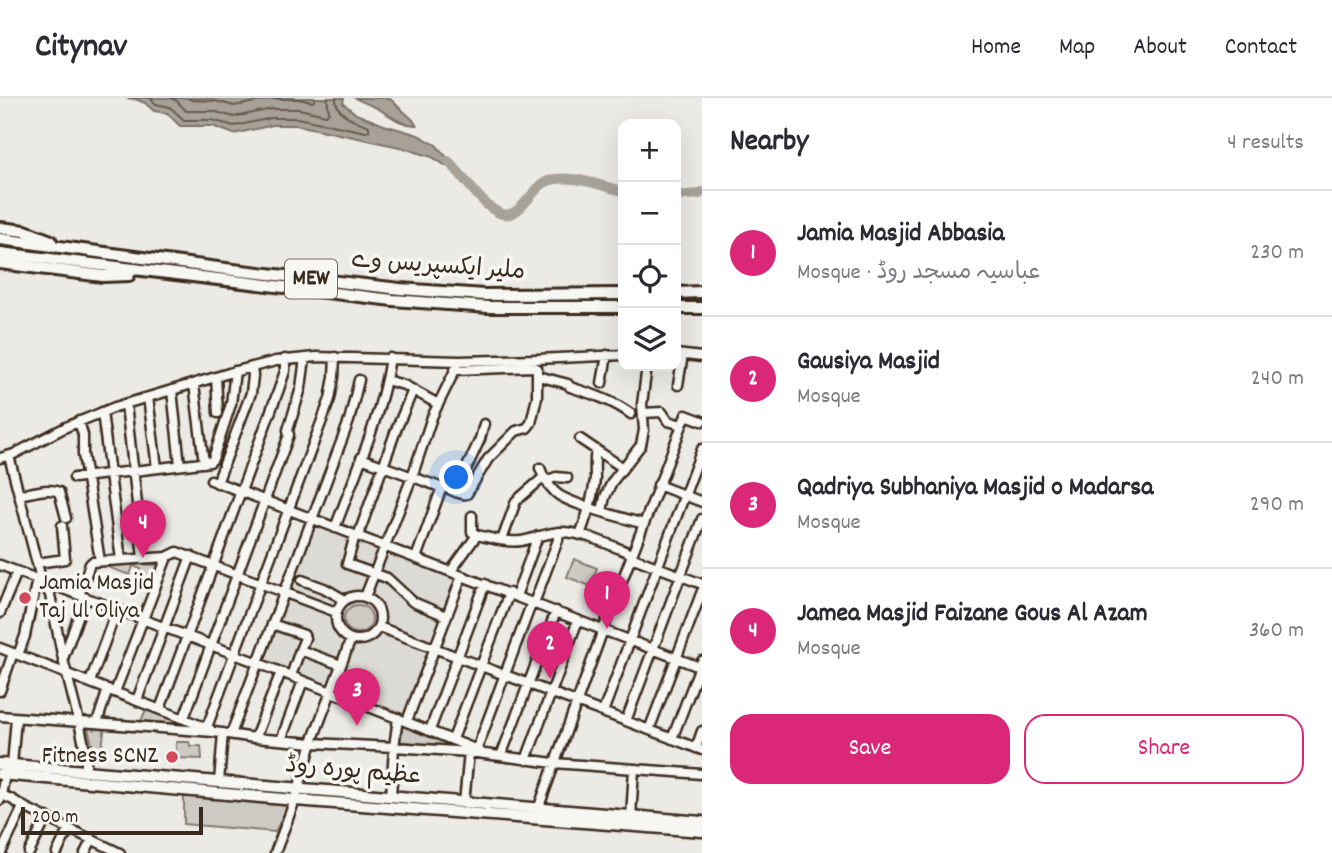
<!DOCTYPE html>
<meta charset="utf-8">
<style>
body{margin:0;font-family:Dekko,"Playpen Sans Arabic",sans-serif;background:#f2f2f3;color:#2b2b33}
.controls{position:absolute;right:21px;top:21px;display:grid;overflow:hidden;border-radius:14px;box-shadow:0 7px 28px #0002}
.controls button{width:63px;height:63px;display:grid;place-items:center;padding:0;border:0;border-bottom:2px solid #e1e1e2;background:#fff;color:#2b2b33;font:35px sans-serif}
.scale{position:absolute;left:21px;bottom:18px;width:182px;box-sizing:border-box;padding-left:7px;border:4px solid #3b2a1e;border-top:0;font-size:19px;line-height:24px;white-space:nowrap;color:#3b2a1e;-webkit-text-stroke:5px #f6f6f2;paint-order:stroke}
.you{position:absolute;left:457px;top:380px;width:24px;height:24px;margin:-18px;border:5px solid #fff;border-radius:50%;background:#1a73e8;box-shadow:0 0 0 10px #1a73e833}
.badge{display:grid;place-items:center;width:46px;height:46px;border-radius:50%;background:#db2777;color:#fff;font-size:23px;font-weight:700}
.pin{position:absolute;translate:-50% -58px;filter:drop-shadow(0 2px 4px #0008)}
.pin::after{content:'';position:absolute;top:37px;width:24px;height:21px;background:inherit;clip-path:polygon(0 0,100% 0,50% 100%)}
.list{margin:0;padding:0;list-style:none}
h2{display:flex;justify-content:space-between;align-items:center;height:91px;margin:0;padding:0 28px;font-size:30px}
h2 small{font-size:23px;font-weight:400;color:#7c7c81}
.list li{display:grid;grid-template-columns:46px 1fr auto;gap:21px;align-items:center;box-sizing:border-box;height:126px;padding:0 28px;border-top:2px solid #e1e1e2}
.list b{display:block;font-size:26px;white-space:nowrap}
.list p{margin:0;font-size:23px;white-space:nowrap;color:#7c7c81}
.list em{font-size:23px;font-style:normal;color:#7c7c81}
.actions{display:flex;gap:14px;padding:21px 28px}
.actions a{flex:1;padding:16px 0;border:2px solid #db2777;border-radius:21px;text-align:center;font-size:24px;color:#db2777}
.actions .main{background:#db2777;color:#fff}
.icon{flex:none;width:38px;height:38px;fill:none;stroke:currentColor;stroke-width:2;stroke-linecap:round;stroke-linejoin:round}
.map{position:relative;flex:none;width:702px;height:755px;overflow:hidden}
header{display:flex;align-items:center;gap:42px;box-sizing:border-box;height:98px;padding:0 35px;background:#fff;border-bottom:2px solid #e1e1e2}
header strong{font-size:33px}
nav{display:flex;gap:38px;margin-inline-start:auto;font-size:24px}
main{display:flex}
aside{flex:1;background:#fff}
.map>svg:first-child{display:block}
.built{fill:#dcdad4}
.green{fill:#cdcac4;stroke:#847a71;stroke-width:2}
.water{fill:#a8a198;stroke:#7c7167;stroke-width:2}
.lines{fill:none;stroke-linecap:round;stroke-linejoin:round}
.shore{stroke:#675a4f;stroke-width:2}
.river{stroke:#a8a198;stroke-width:10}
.minor-casing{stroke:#3b2a1e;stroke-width:13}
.major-casing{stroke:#3b2a1e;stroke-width:15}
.highway-casing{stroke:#3b2a1e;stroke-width:16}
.minor{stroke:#f6f6f2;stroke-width:8}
.major{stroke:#f6f6f2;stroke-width:10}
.highway{stroke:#f6f6f2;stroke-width:10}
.poi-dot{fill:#d1495b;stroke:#f6f6f2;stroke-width:2.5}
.labels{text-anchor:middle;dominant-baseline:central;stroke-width:7;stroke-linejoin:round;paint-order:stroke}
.shield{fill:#f6f6f2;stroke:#73675e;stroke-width:2}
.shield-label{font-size:23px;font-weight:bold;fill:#3b2a1e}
.street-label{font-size:24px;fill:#3b2a1e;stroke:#f6f6f2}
.poi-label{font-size:24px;fill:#3b2a1e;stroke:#f6f6f2;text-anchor:start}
</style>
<header>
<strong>Citynav</strong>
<nav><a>Home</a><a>Map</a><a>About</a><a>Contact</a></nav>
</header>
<main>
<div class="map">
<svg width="702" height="755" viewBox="0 0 702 755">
<rect width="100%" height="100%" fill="#ebeae5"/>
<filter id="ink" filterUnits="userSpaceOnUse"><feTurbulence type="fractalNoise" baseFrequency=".0143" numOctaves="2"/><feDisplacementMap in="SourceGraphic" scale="14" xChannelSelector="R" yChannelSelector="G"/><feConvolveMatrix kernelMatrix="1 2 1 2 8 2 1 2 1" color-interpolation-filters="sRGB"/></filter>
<g filter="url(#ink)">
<!-- built -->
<path class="built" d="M314,425l143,55 -51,140 -144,-57z"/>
<!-- green -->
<path class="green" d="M574,461l23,9 -7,18 -23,-9z
M105,465l57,2 -10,27 -3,-1 3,-9 -13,-5 2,-8 -8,-3 -3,9 -26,-9z
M344 521a14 14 0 1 1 28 0a14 14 0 1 1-28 0Z
M146,611l35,12 -1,3 -39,-3z
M87,627l18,1 -4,27 -7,-1z
M401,627l56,19v3l-57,-5z
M176,644h13l1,4h11l1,13 -26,-1z
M184,698l105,8 -14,28 -91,-8z"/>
<!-- water -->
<path class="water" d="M125,0h219l-1,5 13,11 28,11 34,10 18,10 22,25 -10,-3 -16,-10 -32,-10 -103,-22h-24l-39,9 -22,-8h-32l-13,-13 -13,-2 -9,-8 -10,-4z
M355,0h34l24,22 3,5c-16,0 -26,-10 -39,-17 -7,-3 -15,-6 -22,-10z"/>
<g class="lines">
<!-- shore -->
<path class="shore" d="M150,0l6,6 14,3 14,13h28l22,6 38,-8h25l69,14 3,-1v-5c-13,-5 -34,-11 -33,-28
M171,0l6,3 9,10h27l21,6 38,-8h27l27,6 3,-3 -2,-14
M188,0l3,2 25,1 18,5 38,-7h26l15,3 3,-4"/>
<!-- river -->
<path class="river" d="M448,63c16,14 34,47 54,53 17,5 29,-23 42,-31 20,-12 57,3 79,8
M676,98l23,-2 3,-2"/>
<defs>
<path id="minor" d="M676,256l26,3
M538,278l30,8 2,3c22,7 42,13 61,27
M216,279l2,36
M386,282l18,5 34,19
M602,285l5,-28
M194,286l10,79
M678,287l5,-30
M172,292l8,75
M148,299l9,71
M126,306l17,154
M102,314l19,148
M643,315l19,-1 6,9 14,4
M79,323l4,14v19l17,107
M580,341l43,29
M9,358l31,119 10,20 13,64 16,63 7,32v17
M0,360l14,-4 52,-27 49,-20 114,-34 47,-12 40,-4 143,4 78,-2 86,-4
M361,360l79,29c10,0 18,9 27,7l21,-35 28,-28 11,-3 4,-5 6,-26v-29l-3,-1 -79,3
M540,370c3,9 8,17 15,24 11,12 70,26 89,32
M74,380l136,-16 3,-3 18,-55 4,-33
M211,382l491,188
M546,383l10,-4 11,1
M217,385l34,-90 2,-17 -1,-9
M658,387l44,17
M456,393l24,-52 4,-15
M19,397c13,-2 29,-8 40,-3l7,26
M602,413l3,-14 7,-15 29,-37 3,-15 -2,-26 5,-38
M472,418v16l5,3c14,3 30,8 44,6 14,-2 28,-10 43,-9 24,2 46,13 68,22
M335,430c21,-56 46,-111 55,-170
M355,437l-8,29 40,14 26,24 33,14
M580,437c7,-19 13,-37 15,-56 0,-10 -1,-19 1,-29
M358,438l38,-106 17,-40
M502,442l14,-39 28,-24
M631,459l71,27
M416,460l26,-71
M37,465l28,-4 -3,-33
M0,467l258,98 222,88
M451,473l26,-36
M302,482l22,8 21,12
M79,497l11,-31 2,-2 75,-5
M336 520a22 22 0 1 1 44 0a22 22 0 1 1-44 0Z
M516,498l22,-60
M365,499l47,-120 20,-60 25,-51
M534,505l24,-63 1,-8
M0,515l17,-41
M272,526l32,11 1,3 -5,12
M379,529l323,123
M0,550l210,81
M18,557l7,-19 12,-57
M64,558l21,-58
M291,578l9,-26 41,15
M90,584l27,-73
M0,593l13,-38
M115,594l52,-135 10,-5 159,60
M137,602l54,-144
M160,611l119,-320 6,-18v-12
M603,614l99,-263
M0,618l214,16 41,6 57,5 82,4 75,5 85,11 148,11
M184,620l105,-283 -1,-5 13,-42 4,-30
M407,623l55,-145
M626,623l76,-202
M97,625l11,-34
M207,629l123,-328 4,-22 1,-20
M430,632l55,-146
M649,632l53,-139
M231,636l118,-313 10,-41
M255,640l26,-66
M453,641l56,-146
M672,641l30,-78
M281,642l22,-59
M696,650l6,-17
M477,651l55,-147
M501,658l55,-145
M526,662l52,-140
M12,667l4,-47
M219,684l4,-49
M2,698c10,1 15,8 24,12 31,15 63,30 94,45
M391,699l3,-50 4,-29
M0,702l5,-25
M464,705l5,-51
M537,714l66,-182 83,-215 16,6
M631,719l3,-48
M1,755l22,-46
M29,755l18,-36
M57,755l12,-25
M85,755l7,-14
M275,755l20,-53 18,-61 38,-100"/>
<path id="major" d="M0,666l702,58
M0,676l295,26 407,31"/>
<path id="highway" d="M0,130l25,3 26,10
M0,141l233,31 167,19 84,6 139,-1
M0,155l393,47 95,7h135
M0,165l103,13 26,-1
M676,195l26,-1
M676,210h26"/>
</defs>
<!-- minor casing -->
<use href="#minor" class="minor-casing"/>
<!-- major casing -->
<use href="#major" class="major-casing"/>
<!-- highway casing -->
<use href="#highway" class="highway-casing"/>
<!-- minor -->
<use href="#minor" class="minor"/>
<!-- major -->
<use href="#major" class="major"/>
<!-- highway -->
<use href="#highway" class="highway"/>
</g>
</g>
<!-- markers -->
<g class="poi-dot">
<circle cx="25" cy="500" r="7"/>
<circle cx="172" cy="659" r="7"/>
</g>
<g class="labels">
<!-- shield labels -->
<rect class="shield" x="285" y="161.5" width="52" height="39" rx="5"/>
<g class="shield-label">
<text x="311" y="181">MEW</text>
</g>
<!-- street labels -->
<g class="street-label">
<text transform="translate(438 169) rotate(4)">ملیر ایکسپریس وے</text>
<text transform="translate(353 674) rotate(5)">عظیم پورہ روڈ</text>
</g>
<!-- poi labels -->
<g class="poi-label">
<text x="39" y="486">Jamia Masjid<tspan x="39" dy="28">Taj Ul Oliya</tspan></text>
<text x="158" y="659" text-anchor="end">Fitness SCNZ</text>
</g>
</g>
</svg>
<div class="controls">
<button>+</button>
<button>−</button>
<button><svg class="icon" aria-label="locate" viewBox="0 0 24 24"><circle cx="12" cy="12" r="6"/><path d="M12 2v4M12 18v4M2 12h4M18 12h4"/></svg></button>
<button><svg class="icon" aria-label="layers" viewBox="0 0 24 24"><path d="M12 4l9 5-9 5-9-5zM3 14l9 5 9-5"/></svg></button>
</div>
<div class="scale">200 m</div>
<div class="you"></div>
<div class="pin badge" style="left:607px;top:531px">1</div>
<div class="pin badge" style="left:550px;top:581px">2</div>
<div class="pin badge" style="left:357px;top:628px">3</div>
<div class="pin badge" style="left:143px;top:460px">4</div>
</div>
<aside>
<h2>Nearby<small>4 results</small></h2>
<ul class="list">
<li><span class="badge">1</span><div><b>Jamia Masjid Abbasia</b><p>Mosque · عباسیہ مسجد روڈ</p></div><em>230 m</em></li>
<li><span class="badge">2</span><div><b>Gausiya Masjid</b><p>Mosque</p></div><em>240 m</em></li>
<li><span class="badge">3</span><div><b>Qadriya Subhaniya Masjid o Madarsa</b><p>Mosque</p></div><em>290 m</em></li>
<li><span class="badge">4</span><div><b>Jamea Masjid Faizane Gous Al Azam</b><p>Mosque</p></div><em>360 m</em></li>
</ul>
<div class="actions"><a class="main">Save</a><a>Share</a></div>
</aside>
</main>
